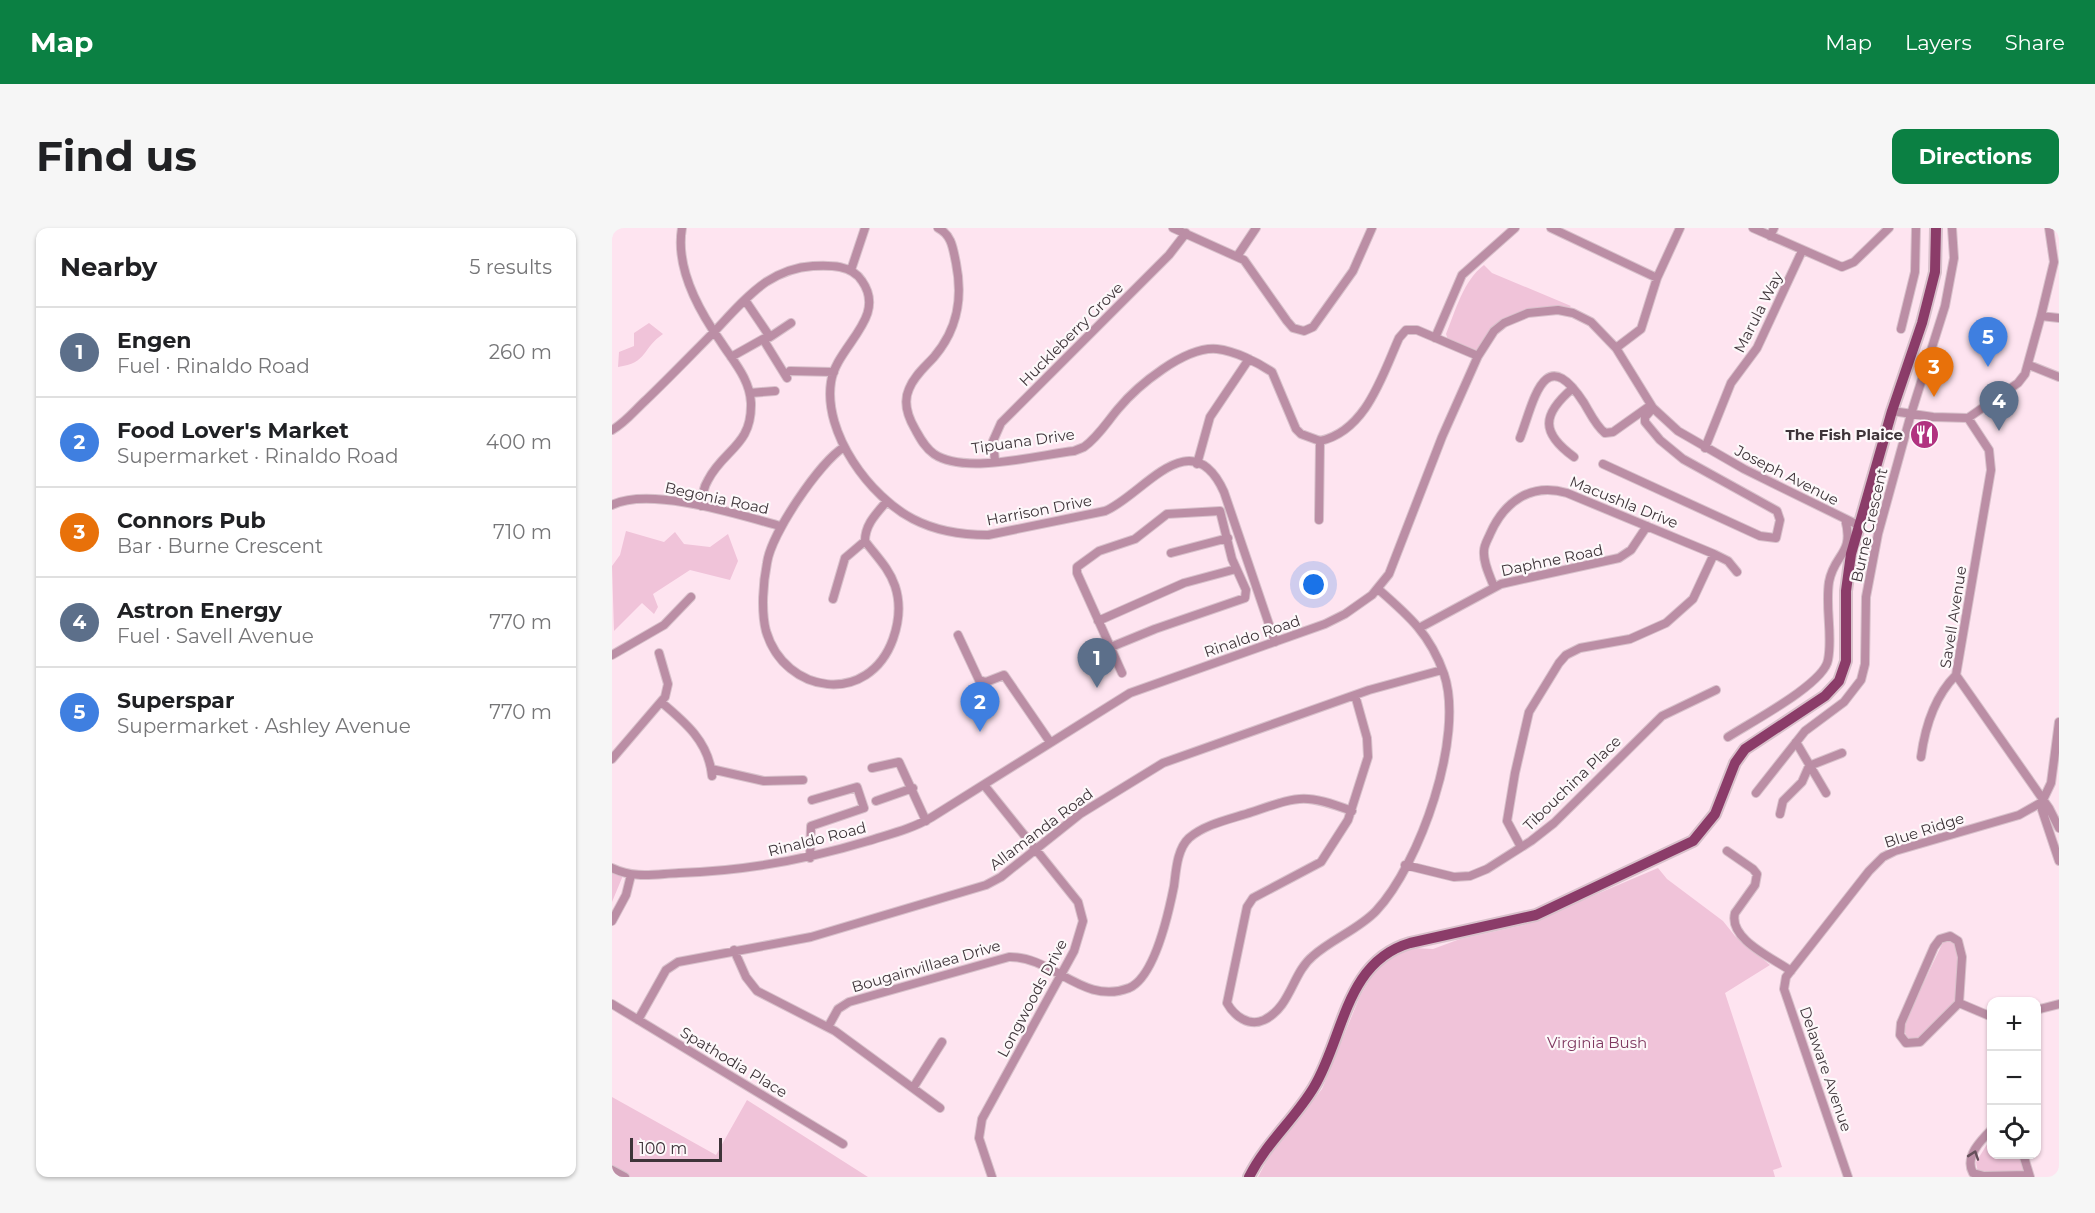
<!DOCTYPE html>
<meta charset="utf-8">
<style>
body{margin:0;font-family:Montserrat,sans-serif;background:#f6f6f6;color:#202124}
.controls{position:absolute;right:18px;bottom:18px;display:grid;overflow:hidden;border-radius:12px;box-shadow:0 2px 4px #0004}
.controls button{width:54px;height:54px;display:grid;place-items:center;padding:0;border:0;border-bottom:2px solid #e0e0e0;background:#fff;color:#202124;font:30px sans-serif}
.scale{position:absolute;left:18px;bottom:15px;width:92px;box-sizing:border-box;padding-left:6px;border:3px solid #3e3439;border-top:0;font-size:16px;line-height:21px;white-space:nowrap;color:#3e3439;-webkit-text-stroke:4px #fdf8fa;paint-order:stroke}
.you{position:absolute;left:702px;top:357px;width:21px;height:21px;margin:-15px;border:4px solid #fff;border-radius:50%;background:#1a73e8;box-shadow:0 0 0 9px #1a73e833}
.badge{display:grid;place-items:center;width:39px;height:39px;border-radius:50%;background:#0b8043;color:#fff;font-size:20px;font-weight:700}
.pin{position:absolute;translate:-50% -50px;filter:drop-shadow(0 2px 3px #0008)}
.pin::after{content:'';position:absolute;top:32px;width:21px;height:18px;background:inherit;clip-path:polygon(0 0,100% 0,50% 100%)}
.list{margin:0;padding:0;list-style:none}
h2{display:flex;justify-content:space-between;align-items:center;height:78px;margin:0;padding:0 24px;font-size:26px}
h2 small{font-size:20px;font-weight:400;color:#757577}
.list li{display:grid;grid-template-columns:39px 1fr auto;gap:18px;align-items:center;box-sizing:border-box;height:90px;padding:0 24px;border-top:2px solid #e0e0e0}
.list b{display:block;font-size:22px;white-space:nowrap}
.list p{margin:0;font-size:20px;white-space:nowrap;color:#757577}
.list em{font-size:20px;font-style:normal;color:#757577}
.icon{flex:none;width:33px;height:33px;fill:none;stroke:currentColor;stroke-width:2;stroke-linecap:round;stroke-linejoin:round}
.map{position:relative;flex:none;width:1447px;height:949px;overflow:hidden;border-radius:12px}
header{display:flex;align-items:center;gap:36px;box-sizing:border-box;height:84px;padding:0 30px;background:#0b8043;color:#fff}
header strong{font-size:28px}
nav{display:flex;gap:33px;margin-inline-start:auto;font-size:21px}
.intro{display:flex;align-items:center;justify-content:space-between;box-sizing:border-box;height:144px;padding:0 36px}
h1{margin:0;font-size:42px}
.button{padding:15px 27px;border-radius:12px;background:#0b8043;color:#fff;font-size:21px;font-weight:700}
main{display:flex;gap:36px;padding:0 36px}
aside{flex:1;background:#fff;border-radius:12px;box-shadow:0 2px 4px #0004}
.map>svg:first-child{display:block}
.green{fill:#f0c3d9}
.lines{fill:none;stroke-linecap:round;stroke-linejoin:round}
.minor-casing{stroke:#d8c1cb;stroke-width:10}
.major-casing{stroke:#d8c1cb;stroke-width:14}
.minor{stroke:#bb8ea5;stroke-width:8}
.major{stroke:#8b3c69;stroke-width:10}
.oneway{stroke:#644f59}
.labels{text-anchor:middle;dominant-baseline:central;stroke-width:4.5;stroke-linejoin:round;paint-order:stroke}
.street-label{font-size:15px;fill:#3e3439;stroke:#fdf8fa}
.poi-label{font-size:15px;font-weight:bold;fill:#3e3439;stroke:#fdf8fa;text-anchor:end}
.park-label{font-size:15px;fill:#7f3860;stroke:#fdf8fa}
</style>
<header>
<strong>Map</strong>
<nav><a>Map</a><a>Layers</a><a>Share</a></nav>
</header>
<div class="intro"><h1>Find us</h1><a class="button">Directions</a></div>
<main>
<aside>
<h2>Nearby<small>5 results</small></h2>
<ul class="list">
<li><span class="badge" style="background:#5c6f8a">1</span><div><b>Engen</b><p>Fuel · Rinaldo Road</p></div><em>260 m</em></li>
<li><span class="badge" style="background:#3f7fe0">2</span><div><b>Food Lover's Market</b><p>Supermarket · Rinaldo Road</p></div><em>400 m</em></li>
<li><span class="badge" style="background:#e8710a">3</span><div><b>Connors Pub</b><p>Bar · Burne Crescent</p></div><em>710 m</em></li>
<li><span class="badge" style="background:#5c6f8a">4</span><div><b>Astron Energy</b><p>Fuel · Savell Avenue</p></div><em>770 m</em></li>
<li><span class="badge" style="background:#3f7fe0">5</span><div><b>Superspar</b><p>Supermarket · Ashley Avenue</p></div><em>770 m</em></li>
</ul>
</aside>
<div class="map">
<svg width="1447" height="949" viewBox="0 0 1447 949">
<rect width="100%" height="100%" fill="#fee4f0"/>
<!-- green -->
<path class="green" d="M872,37l8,8 79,33 -2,2c-23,-2 -63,7 -78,27 -4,6 -7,13 -11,20l-32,-15 -2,-6c10,-24 17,-53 38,-69z
M37,95l14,11c-21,14 -15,29 -45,33l1,-15 15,-6v-13z
M14,303l38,11 11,-10 9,12 26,3 18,-13 10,27 -8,19 -40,-10 -37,24 5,13 -4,7 -12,-11 -28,28 -2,-65 8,-11z
M1046,640l9,11 56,42 12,15 35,29 -45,28 57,174 -9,3 2,7h-517l10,-19 54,-69 38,-93 15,-25 17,-16 21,-7 20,1 27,-10 64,-14z
M0,641l12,4 -12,29z
M1332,712l11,3 4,7 -2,52 -36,36 -14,1 -4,-13z
M0,869l104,58 31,-55 121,77h-256z
M1379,910l1,16 31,1 4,18h-49l-2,-11z"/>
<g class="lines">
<defs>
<path id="minor" d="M70,0c-7,40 17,83 39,114 12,19 29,37 30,61 1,43 -27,46 -43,77 -5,8 -6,17 -7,26
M326,0c14,7 15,21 18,35 7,35 2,66 -22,94 -9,10 -20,19 -25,32 -6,13 -1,28 6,40 5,9 10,19 19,25 31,21 104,1 140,-3l10,-4c14,-10 23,-25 34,-38 19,-23 67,-63 99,-60 18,2 40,13 55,23l24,57 5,5 19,7c46,-10 62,-65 79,-103l7,-8h11l61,26
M561,0l71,32 43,61 6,7 11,3 9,-4 40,-56 19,-43
M939,0l106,50
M1141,0l89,39 12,-5 35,-34
M1158,8l4,-8
M626,27l18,-27
M239,42l14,-42
M133,72l25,37 21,-14
M1429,88l13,-54 -5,-34
M1289,101l14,-57 1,-44
M823,110l27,-63 53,-47
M1004,120l25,-19 16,-51 23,-50
M119,129l32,-18 24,39
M1417,137l30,12
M178,143l44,1
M961,160c-32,27 -32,45 1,69
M138,165l25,-2
M1280,183l41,6 35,1 50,-35 7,-9 16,-58 18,2
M1356,190l21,32 2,20 -35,205 93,133 10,20
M0,202c13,-7 23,-20 34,-30 23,-22 45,-45 68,-68 16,-17 32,-36 52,-50 14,-9 30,-15 47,-16 17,-1 39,-1 49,15 26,37 -26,65 -31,101 -8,51 39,115 82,137 23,12 51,16 75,16l117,-24c37,-15 86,-92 119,-19l51,150
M908,210c14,-37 24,-97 64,-35 6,10 12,23 21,30l8,-1 38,-27
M232,219c-25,16 -73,87 -77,116 -4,20 -6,48 -1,68 19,64 103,75 127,8 6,-17 8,-35 2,-53 -6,-18 -19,-30 -30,-45 0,-17 12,-28 22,-40
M1093,220l26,-65 26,-35 45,-97
M383,233l-2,-20 8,-18 168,-168 17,-22
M585,236l13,-47 39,-58
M991,236l157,72 16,2 4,-18 -3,-9 -94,-52 -23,-19 -15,-18v-5l8,-9
M0,277c38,-19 128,10 168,21
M707,292l1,-79
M559,325l57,-15
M882,359c-4,-11 -11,-24 -10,-36 0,-6 4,-12 6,-17 14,-32 41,-52 77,-41l147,61 14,7 9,11
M221,371l12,-41 20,-17
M486,393l86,-38 52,-14
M809,399l80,-43 118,-26 12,-8 16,-24
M346,407l21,45 7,2 18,-7 46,67
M499,419l44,-18 90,-31 1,-8 -14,-31 -12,-48 -53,3 -32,25 -36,12 -22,16v6l45,100
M0,427l52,-30 27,-28
M743,467l12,43 1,19 -20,63 -27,42 -68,36 -6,9 -20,96c7,13 22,24 37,17 27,-13 28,-47 49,-64 19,-17 46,-27 63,-45 44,-47 89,-175 68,-237 -14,-40 -35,-58 -66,-85
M49,474c24,20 48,40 51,74
M1116,509c23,-15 96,-53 100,-77 5,-25 -3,-52 1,-78 5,-29 26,-27 16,-63
M1184,514l30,51
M1309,529c4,-30 13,-60 35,-82
M0,531l53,-62 3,-13 -9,-31
M260,540l27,-6 27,59
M99,541l53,12 39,-1
M372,557l94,117 5,19 -9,30 -92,168 -3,19 13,39
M1144,565l49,-62 39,-29 17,-22 4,-16 1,-67 12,-63 33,-120 34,-108 9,-48 -2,-30
M264,573l37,-13
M1430,574l9,-19 8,-61
M1430,574v8l17,51
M1168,586l3,-13 19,-19 7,-16 33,-13
M909,619l-14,-26 8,-48 14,-61 30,-49 7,-8 14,-7 50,-9 36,-16 27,-24 21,-45
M1115,623l26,18 4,5 -2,11 -20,28c-7,26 38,45 56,58
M198,630l1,-32 53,-18 -7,-21 -45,13
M793,637l49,12 16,-1 17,-7 44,-28 23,-18 108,-107 54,-26
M0,640c23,11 43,6 67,5 66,-2 126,-13 189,-32 22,-7 44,-12 64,-24l198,-124 195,-69 20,-10 27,-19 17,-21 53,-137 36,-81 16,-25 10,-8 24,-10 30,-3 15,3 18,9 25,26 37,60 25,23 66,38 114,56
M0,693l14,-26 5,-20
M1338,708l8,5 4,16 -3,46 -39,39 -14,1 -6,-8 1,-12 33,-76 6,-8z
M122,722l12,27 11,14 78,40 105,77
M1347,775l33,14
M0,776l231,140
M1424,782l23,-6
M26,792l28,-50 12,-8 133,-25 175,-52 15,-8 79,-63 83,-51 206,-73 73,-20
M216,799l10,-18 11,-7 160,-45c44,-1 74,49 120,31 26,-11 40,-77 45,-102 2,-15 3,-37 15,-48 16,-14 42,-19 63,-26 48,-16 51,-19 100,-1
M301,860l29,-46
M1380,901c-11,11 -28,28 -19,44l11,3 44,-1
M1411,926l7,23
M0,942l13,7
M1236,949l-64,-188 2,-12 83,-106 14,-14 12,-6 124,-36 23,-13"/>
<path id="major" d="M637,949c17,-34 46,-58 65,-90 30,-50 31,-125 96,-144l126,-28 157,-74 22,-27 20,-51 10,-14 80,-53 14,-15 7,-20v-70l5,-37 41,-143 30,-88 13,-51 1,-44"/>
</defs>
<!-- minor casing -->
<use href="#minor" class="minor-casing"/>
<!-- major casing -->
<use href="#major" class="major-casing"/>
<!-- minor -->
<use href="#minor" class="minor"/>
<!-- major -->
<use href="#major" class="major"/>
</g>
<!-- one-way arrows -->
<defs><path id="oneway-chevron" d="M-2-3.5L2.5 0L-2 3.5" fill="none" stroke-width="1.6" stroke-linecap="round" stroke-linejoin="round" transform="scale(1.5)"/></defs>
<use class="oneway" href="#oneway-chevron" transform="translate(1362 927) rotate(-71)"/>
<!-- icons -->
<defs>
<symbol id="restaurant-disc" viewBox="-11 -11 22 22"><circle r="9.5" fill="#b13280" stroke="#fdf8fa"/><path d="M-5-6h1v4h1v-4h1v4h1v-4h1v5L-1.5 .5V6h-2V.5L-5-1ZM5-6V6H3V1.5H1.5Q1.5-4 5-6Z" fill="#fff"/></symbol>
</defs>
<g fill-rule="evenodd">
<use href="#restaurant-disc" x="1296" y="190" width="33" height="33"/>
</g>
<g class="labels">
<!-- street labels -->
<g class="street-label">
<text transform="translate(1146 84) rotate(-63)">Marula Way</text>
<text transform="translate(459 106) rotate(-45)">Huckleberry Grove</text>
<text transform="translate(411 213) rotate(-8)">Tipuana Drive</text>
<text transform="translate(1175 247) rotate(27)">Joseph Avenue</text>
<text transform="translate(105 270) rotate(12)">Begonia Road</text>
<text transform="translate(1012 274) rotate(22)">Macushla Drive</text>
<text transform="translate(427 282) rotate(-11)">Harrison Drive</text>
<text transform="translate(1257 297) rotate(-77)">Burne Crescent</text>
<text transform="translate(940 332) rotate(-12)">Daphne Road</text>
<text transform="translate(1341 389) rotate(-81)">Savell Avenue</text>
<text transform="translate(640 408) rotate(-19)">Rinaldo Road</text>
<text transform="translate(960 555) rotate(-44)">Tibouchina Place</text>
<text transform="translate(429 601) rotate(-37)">Allamanda Road</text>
<text transform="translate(1312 602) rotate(-18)">Blue Ridge</text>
<text transform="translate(205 611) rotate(-14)">Rinaldo Road</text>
<text transform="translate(314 738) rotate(-16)">Bougainvillaea Drive</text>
<text transform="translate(420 770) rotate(-62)">Longwoods Drive</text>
<text transform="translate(122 834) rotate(31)">Spathodia Place</text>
<text transform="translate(1214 841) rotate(71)">Delaware Avenue</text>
</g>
<!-- poi labels -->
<g class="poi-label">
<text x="1291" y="206">The Fish Plaice</text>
</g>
<!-- park labels -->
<g class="park-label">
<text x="985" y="814">Virginia Bush</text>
</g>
</g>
</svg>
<div class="controls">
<button>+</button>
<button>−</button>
<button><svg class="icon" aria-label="locate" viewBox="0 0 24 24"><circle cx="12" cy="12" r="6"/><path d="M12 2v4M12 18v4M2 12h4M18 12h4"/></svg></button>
</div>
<div class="scale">100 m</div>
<div class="you"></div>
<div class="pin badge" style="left:485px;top:460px;background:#5c6f8a">1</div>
<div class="pin badge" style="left:368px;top:504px;background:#3f7fe0">2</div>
<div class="pin badge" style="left:1322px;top:169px;background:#e8710a">3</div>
<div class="pin badge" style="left:1387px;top:203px;background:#5c6f8a">4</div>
<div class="pin badge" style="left:1376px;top:139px;background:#3f7fe0">5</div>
</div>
</main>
